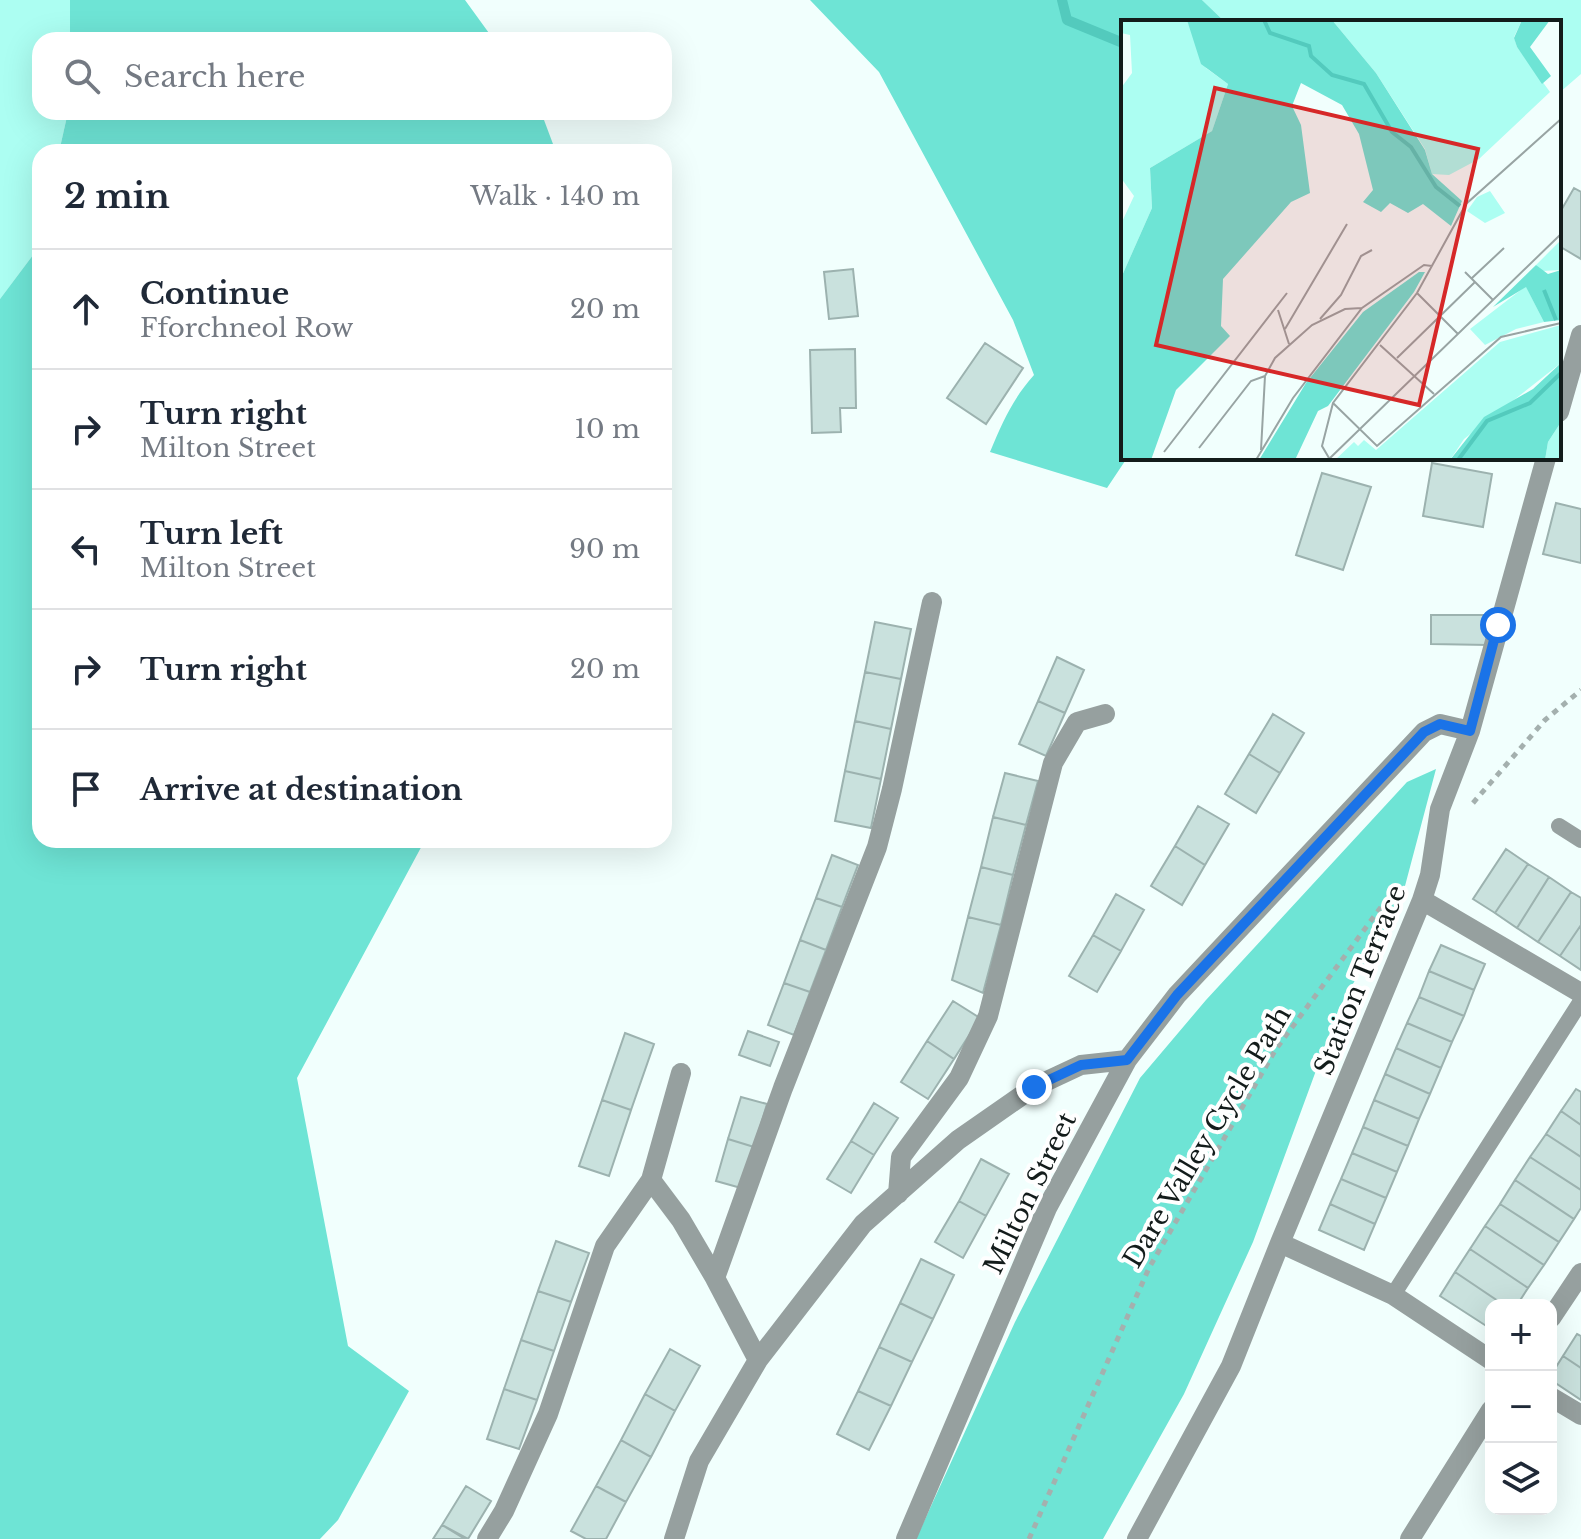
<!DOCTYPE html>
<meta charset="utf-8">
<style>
body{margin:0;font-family:"Libre Baskerville",serif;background:#f6f6f7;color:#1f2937}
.controls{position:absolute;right:24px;bottom:24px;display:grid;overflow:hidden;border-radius:16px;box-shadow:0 8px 32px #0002}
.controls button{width:72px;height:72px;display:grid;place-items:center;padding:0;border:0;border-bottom:2px solid #e0e1e3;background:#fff;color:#1f2937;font:40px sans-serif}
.stop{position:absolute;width:24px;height:24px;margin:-18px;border:6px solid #1a73e8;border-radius:50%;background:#fff}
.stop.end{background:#1a73e8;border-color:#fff;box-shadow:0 2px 8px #0008}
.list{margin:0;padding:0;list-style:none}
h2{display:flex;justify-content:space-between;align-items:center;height:104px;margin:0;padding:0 32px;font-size:34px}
h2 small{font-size:26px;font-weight:400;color:#747a83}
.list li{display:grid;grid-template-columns:52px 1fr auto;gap:24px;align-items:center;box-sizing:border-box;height:120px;padding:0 32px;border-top:2px solid #e0e1e3}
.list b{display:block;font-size:30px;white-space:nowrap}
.list p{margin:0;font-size:26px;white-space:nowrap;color:#747a83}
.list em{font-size:26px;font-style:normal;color:#747a83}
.icon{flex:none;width:44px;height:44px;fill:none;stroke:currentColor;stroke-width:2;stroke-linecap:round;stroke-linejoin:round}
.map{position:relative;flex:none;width:1581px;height:1539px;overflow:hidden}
.search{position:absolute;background:#fff;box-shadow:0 8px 32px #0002;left:32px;top:32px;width:640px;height:88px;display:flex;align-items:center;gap:20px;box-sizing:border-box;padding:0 28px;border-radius:24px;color:#747a83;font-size:30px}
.panel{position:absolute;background:#fff;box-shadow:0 8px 32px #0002;left:32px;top:144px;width:640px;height:704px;border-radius:24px}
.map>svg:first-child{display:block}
.green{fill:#acfef2}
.forest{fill:#6ee4d5}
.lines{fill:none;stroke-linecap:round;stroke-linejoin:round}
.stream{stroke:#53cabd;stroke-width:10}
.building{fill:#c9e1dd;stroke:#9cb2af;stroke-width:2}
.path{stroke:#a4b0ae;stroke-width:5;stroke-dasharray:6 6;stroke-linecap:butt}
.service{stroke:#96a09f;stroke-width:16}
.minor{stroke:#96a09f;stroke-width:20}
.route{stroke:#1a73e8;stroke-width:10}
.labels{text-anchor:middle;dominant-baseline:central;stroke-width:8;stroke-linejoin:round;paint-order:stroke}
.street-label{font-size:26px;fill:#131c1b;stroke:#fff}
.inset-river{fill:none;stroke:#53cabd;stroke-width:4}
.inset-road{fill:none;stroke:#98a4a3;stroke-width:2}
.view{fill:#d62828;fill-opacity:0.15;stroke:#d62828;stroke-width:4}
.inset-edge{fill:none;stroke:#131c1b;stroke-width:4}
</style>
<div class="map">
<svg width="1581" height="1539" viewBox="0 0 1581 1539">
<rect width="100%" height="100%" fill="#f1fffd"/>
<!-- green -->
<path class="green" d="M0,0h70v40h-30v72h28l-9,40h-19l-1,95 -39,52z
M1202,0h379v74l-22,19v-71h-334z"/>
<!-- forest -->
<path class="forest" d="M70,0h395l29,40h-424z
M810,0h392l23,22h-102v436h4l-20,30 -117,-36c13,-31 22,-52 44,-77l-21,-55 -134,-248z
M68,112h473l15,40h-497z
M40,241v599h385l-128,238 51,268 61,45 -71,129 -18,19h-320v-1240l39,-52z
M1436,769l-35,132 -62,107 -86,234 -69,152 -81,145h-187l99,-217 125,-244 66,-78 201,-218z"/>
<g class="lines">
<!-- stream -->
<path class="stream" d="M1062,0l5,20 56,23"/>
</g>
<!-- building -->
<path class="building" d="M1574,188l7,4v67l-22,-13v-32z
M853,269l5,47 -29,3 -5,-47z
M985,343l38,25 -37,56 -39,-26z
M855,349l1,59h-16l1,24 -29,1 -2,-83z
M1432,463l60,11 -9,53 -60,-11z
M1322,473l49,14 -28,83 -47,-15z
M1556,503l25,6v54l-38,-9z
M1431,615h58l-1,30 -57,-1z
M875,622l36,7 -10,50 -36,-7z
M1057,657l27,13 -19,43 -27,-12z
M865,672l36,7 -10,50 -36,-8z
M1038,701l27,12 -19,43 -27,-12z
M1273,714l31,19 -24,40 -31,-19z
M855,721l36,8 -10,50 -36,-8z
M1249,754l31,19 -24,40 -31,-19z
M845,771l36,8 -10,49 -36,-7z
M1005,773l33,8 -12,44 -33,-8z
M1198,806l31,18 -24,41 -30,-19z
M993,817l33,8 -13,50 -32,-8z
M1175,846l30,19 -23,40 -31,-19z
M1506,849l22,15 -33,49 -22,-14z
M832,855l26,10 -16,42 -26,-9z
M1528,864l21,13 -32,51 -22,-15z
M981,867l32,8 -12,50 -33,-8z
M1549,877l22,15 -33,50 -21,-14z
M1571,892l10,6v27l-21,31 -22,-14z
M1116,894l28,16 -23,41 -28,-16z
M816,898l26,9 -16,43 -26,-10z
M968,917l33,8 -18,68 -31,-13z
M1581,925v45l-21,-14z
M1093,935l28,16 -24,41 -28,-16z
M800,940l26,10 -16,42 -26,-9z
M1441,945l44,19 -11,26 -45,-19z
M1429,971l45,19 -10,26 -45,-19z
M784,983l26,9 -16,43 -26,-10z
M1419,997l45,19 -12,26 -45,-19z
M953,1001l27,17 -26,41 -27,-18z
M1407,1023l45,19 -11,26 -45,-20z
M748,1031l31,11 -9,24 -31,-11z
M625,1033l29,11 -23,66 -29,-10z
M927,1041l27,18 -26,40 -27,-17z
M1396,1048l45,20 -11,26 -45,-20z
M1385,1074l45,20 -11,25 -45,-19z
M1576,1089l5,3v33l-20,-14z
M741,1097l26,7 -13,43 -26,-8z
M602,1100l29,10 -22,66 -30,-10z
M1374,1100l45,19 -11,27 -45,-19z
M874,1103l24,15 -24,37 -23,-14z
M1561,1111l20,14v32l-35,-23z
M1363,1127l45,19 -11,26 -45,-19z
M1546,1134l35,23v33l-51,-33z
M728,1139l26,8 -13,41 -25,-7z
M851,1141l23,14 -23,38 -24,-14z
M1352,1153l45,19 -11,26 -45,-19z
M1530,1157l51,33v18l-7,11 -59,-39z
M981,1159l28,15 -23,42 -27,-15z
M1341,1179l45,19 -11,26 -45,-20z
M1515,1180l59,39 -15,23 -59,-38z
M959,1201l27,15 -23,42 -28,-16z
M1330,1204l45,20 -11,26 -45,-20z
M1500,1204l59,38 -15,23 -59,-39z
M1485,1226l59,39 -16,23 -58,-39z
M556,1241l33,12 -18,49 -33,-11z
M1470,1249l58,39 -11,17h-13l-49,-33z
M921,1259l33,16 -21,44 -33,-16z
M1455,1272l49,33h-13v24l-51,-33z
M538,1291l33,11 -17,49 -33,-11z
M900,1303l33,16 -21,43 -33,-15z
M1577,1334l4,2v32l-18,-12z
M521,1340l33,11 -17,49 -33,-11z
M879,1347l33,15 -21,44 -33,-15z
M670,1349l30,17 -25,45 -30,-17z
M1563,1356l18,12v32l-30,-20v-5z
M504,1389l33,11 -18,49 -32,-10z
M858,1391l33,15 -22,44 -32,-16z
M645,1394l30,17 -24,46 -30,-17z
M621,1440l30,17 -25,45 -30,-16z
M466,1486l25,15 -23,38 -26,-14z
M596,1486l30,16 -20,37h-20l-15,-8z
M442,1525l23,14h-32z"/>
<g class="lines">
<!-- path -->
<path class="path" d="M1473,803l72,-83 36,-30
M1029,1539l120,-271 127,-219 108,-146 11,-12"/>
<!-- service -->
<path class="service" d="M1559,826l22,14
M1393,1295l188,-294"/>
<!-- minor -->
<path class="minor" d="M1559,412l22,-77
M1422,900l159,93
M651,1180l30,40 34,58 43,82
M898,1194l3,-37 58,-79 29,-62 65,-253 24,-41 28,-8
M1280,1243l113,52 98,65
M715,1278l68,-190 94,-241 15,-58 40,-187
M1551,1318l30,-45
M1551,1397l30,18
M487,1539l17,-28 44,-97 57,-168 46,-66 30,-107
M674,1539l25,-78 59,-101 105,-136 95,-84 76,-53 47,-22 46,-5
M906,1539l141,-331 80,-148 50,-65 247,-263 16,-8 30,7
M1137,1539l94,-173 49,-123 142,-343 8,-25 10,-66 30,-78 76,-273
M1410,1539l81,-129"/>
</g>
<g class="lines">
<!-- route -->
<path class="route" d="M1034,1087l47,-22 46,-5 50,-65 247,-263 16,-8 30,7 28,-106"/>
</g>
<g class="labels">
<!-- street labels -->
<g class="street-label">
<text transform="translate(1360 980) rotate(-68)">Station Terrace</text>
<text transform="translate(1207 1137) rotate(-59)">Dare Valley Cycle Path</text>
<text transform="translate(1030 1193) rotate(-64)">Milton Street</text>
</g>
</g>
<!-- overview -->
<g transform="translate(1121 20)">
<rect width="440" height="440" fill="#f1fffd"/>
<path d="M0,0h66l19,48 22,16 -16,47 -62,37 2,40 -31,70v-54l13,-28 -13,-18v-90l11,-15 -2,-38 -9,-2zM211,0h190l-8,17 3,10 33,45 -71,67 -30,16 -17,-1 -7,-25 -49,-76zM369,171l15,22 -20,10 -18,-12 10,-14zM440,220v30l-19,1 -6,-6zM405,266l18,36 -28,7 -31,16 -15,-16zM440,305v38l-97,76 -14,21h-115l19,-18 4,4 6,-6 12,10 124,-108zM440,402v38h-16l3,-18z" fill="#acfef2"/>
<path d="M66,0h145l44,53 49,77 7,24 30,27 -11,25 -28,-22 -15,9 -18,-10 -9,9 -18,-10 10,-12 -14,-56 -17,-29 -41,-22 -9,23 9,19 9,68 -19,9 -68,77 -2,47 9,10 -54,54 -25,70h-30v-182l31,-70 -2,-40 62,-37 16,-47 -27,-20zM401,0h28l-20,27 21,29 -9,8 -25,-37 -3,-9zM415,245l12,9 13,-4v50l-17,2 -18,-35 -33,20zM298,252h6l-11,20 -86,114 -10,5 -23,49h-36l47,-77 57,-71zM440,343v59l-13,20 -3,18h-95l34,-43 49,-28z" fill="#6ee4d5"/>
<path class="inset-river" d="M143,0l6,13 39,13 2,10 21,19 32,9 28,48 19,15 25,40 24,19M423,270l12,30M337,440l29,-39 43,-18 31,-30"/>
<path class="inset-road" d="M344,252l28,28M351,258l32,-30M296,273l41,41M157,290l11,34M199,299l21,-24 20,-39 11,-6M164,309l62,-105M259,325l54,49M276,338l78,-76M212,383l44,43 124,-109 60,-14M78,428l52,-67 14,-5M140,430l4,-74 10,-18 37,-33 33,-16 17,-1M43,432l123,-159M208,438l-7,-12 11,-43 84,-110 49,-89 95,-85M135,440l37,-62 69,-90 62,-43 8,1M207,440l233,-226"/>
<path class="view" d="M94,68l263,61 -59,256 -263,-60z"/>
<rect width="440" height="440" class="inset-edge"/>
</g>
</svg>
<div class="controls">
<button>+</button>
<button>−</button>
<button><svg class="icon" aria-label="layers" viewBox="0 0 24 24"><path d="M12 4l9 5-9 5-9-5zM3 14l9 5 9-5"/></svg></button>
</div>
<div class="stop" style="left:1498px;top:625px"></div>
<div class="stop end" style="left:1034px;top:1087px"></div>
<div class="search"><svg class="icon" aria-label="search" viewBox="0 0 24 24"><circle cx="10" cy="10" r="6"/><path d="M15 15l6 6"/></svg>Search here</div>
<section class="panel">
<h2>2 min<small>Walk · 140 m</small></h2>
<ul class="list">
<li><svg class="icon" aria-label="ahead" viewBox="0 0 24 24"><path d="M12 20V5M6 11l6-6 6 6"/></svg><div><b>Continue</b><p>Fforchneol Row</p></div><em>20 m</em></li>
<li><svg class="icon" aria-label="right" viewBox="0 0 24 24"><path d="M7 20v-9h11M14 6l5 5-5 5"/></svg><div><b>Turn right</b><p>Milton Street</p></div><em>10 m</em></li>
<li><svg class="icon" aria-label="left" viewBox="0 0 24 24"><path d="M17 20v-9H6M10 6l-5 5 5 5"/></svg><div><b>Turn left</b><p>Milton Street</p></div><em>90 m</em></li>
<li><svg class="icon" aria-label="right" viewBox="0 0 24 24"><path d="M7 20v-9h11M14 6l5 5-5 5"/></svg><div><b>Turn right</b></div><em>20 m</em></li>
<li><svg class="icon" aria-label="arrive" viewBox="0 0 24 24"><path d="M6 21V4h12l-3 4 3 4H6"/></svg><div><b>Arrive at destination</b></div></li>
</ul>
</section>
</div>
